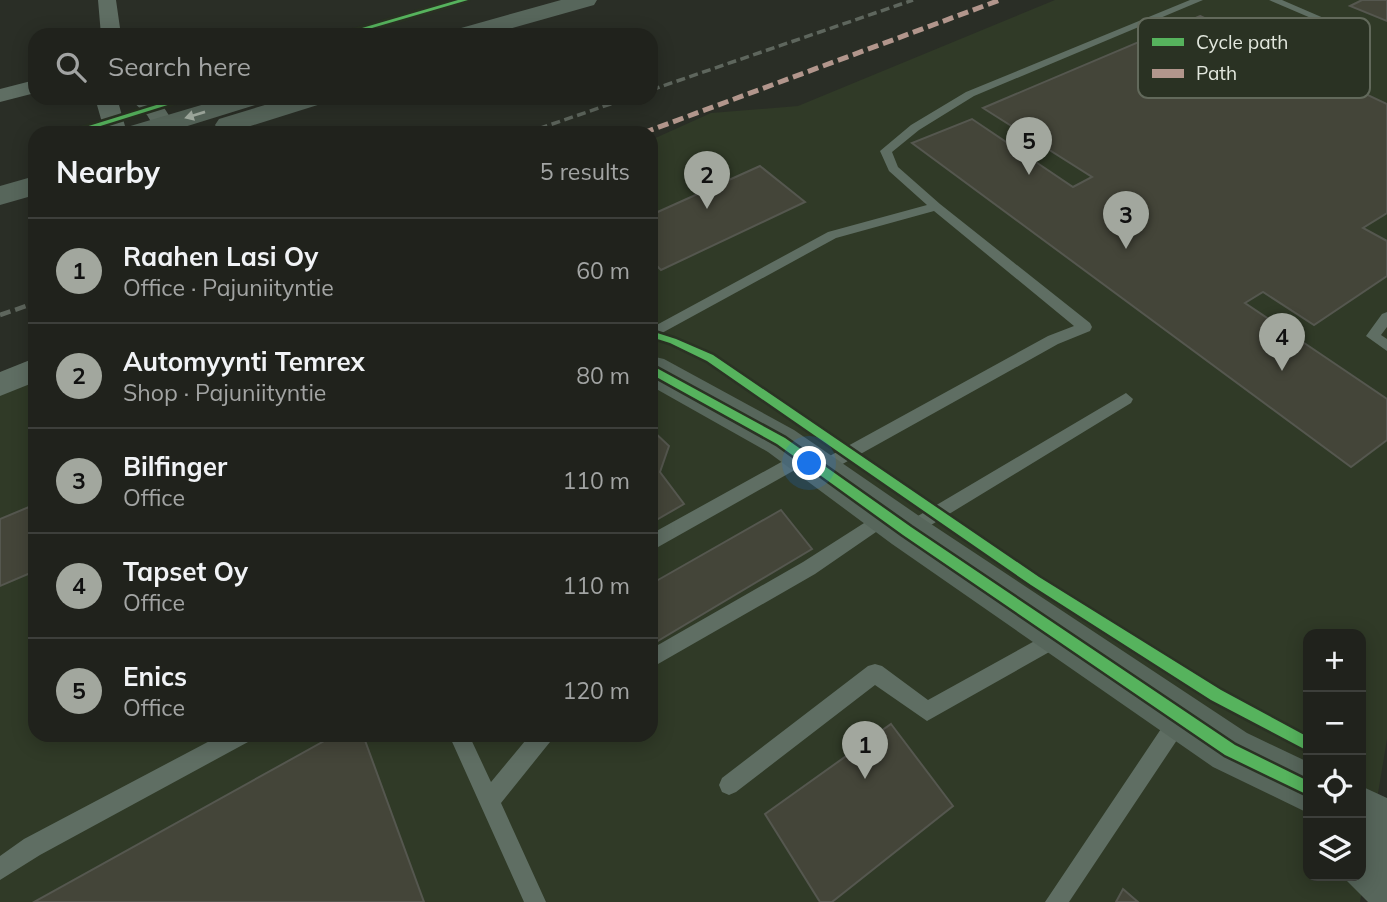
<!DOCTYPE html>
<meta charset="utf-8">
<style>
body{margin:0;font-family:Mulish,sans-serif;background:#2d2f29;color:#f1f3f6}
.controls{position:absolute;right:21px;bottom:21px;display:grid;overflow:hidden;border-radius:14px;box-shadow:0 4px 18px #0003}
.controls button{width:63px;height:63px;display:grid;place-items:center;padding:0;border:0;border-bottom:2px solid #3d3f3b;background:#20221c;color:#f1f3f6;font:35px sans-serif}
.you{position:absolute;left:810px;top:464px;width:24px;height:24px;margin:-18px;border:5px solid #fff;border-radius:50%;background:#1a73e8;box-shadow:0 0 0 10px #1a73e833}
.badge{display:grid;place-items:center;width:46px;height:46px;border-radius:50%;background:#a2a79e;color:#111;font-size:23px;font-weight:700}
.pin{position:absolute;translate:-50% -58px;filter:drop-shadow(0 2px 4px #0008)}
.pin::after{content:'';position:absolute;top:37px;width:24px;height:21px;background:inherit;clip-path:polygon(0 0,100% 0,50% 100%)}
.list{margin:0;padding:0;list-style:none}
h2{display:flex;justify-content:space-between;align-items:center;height:91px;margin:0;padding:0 28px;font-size:30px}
h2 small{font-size:23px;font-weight:400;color:#a2a4a3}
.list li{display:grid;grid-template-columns:46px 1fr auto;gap:21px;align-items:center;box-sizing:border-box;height:105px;padding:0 28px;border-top:2px solid #3d3f3b}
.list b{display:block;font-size:26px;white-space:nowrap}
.list p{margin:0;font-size:23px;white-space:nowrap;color:#a2a4a3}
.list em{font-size:23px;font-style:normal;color:#a2a4a3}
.icon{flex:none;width:38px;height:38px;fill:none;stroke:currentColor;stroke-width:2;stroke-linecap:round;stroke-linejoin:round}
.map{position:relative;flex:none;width:1387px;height:902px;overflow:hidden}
.search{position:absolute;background:#20221c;box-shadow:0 4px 18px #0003;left:28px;top:28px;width:630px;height:77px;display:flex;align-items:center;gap:18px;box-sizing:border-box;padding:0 24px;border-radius:21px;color:#a2a4a3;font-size:26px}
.panel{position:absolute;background:#20221c;box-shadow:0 4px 18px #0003;left:28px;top:126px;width:630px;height:616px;border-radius:21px}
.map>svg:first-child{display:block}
.built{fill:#303a27;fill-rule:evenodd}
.building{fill:#444539;stroke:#55574f;stroke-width:2}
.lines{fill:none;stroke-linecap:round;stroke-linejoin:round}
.lane{fill:#5f6e63;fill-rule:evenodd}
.street{fill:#5f6e63;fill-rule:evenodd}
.secondary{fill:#57665b;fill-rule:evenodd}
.rail-far1{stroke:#5e665d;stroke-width:3.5;stroke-dasharray:9 4.5;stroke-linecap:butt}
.rail{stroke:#5e665d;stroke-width:4.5;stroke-dasharray:11 5;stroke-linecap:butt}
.quiet{stroke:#b2968c;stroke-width:5;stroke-dasharray:11 5;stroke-linecap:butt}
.cycleway-casing{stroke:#2a3223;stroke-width:5}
.cycleway{fill:#56b35d;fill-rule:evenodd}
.oneway{fill:#a4aea3}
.key{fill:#2a3223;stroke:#62695b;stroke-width:2}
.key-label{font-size:19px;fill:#e3e8de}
</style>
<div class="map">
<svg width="1387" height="902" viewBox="0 0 1387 902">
<rect width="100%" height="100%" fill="#2a2e26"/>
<!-- built -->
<path class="built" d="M1055,0h332v739l-27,163h-1360v-508l35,-17v358h616v-595l60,-27 87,-7zM1308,634h53v242h-53z"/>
<!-- building -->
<path class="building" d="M1362,0h25v21l-37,-15z
M1200,16l187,88v109l-24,15 24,13v35l-73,49 -51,-33 -18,11 142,96v41l-36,27 -439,-324 60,-24 101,68 19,-10 -109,-69z
M760,166l45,36 -144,68 -10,-10v-45z
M651,429l18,17 -9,26 24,32 -33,19z
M29,507l6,64 -35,15v-67z
M781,510l31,39 -161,96v-61z
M891,724l62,82 -121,96h-12l-55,-88z
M335,735h28l61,167h-390z
M1123,889l15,13h-22z"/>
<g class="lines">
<!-- lane -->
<path class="lane" d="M1190,0h13l-229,96 -55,34 -27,22 6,15 42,37 150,119 2,4 -2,4 -32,13 -237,132 -6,-2 -2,-5 2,-5 233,-128 26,-10 -140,-115 -98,27 -185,101v-11l177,-96 99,-27 -38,-34 -9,-20 31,-26 55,-33z
M1269,0h13l44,19 -8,2z
M1387,312v15l-6,8 6,4v12l-21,-15 16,-22z
M1126,393l7,6 -2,4 -218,133 -6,2 -6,-2 -2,-5 2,-5z
M803,450l6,2 2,5 -2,5 -158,89v-17z
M886,509l6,2 2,5 -2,5 -77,53 -164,94v-19l152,-87z
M1060,627l7,3 2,6 -2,6 -140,79 -52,-36 -139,107 -7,3 -7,-3 -3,-7 3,-7 146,-112 7,-2 7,2 46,34z
M1180,708l7,3 3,7 -3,7 -118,177h-24l128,-191z
M221,735h30l-3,7 -208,113 -40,25v-24l24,-17z
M449,735h20l22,47 39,-47h23l-3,7 -49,61 45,99h-22z"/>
<!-- street -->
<path class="street" d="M98,0h18l5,35h-20z
M35,80v13l-35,9v-13z
M95,98h22l10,35h-22z
M129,98h24l10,8 12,19 -3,5h-16l-9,-15z
M35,358v24l-35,14v-24z"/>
<!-- secondary -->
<path class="secondary" d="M561,0h36l-3,5 -106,30h-38l4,-5z
M225,98h41l-4,5 -97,30h-42l4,-6z
M288,98h40l-4,5 -96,30 -9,-2 -4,-6 4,-6z
M35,176v19l-35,10v-19z
M651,356l13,3 130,71 128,88 325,215 61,29v51l-95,-46 -321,-223 -124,-92 -117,-66z
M1361,786l26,12v104h-19l-26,-26h19z"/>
<!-- rail-far1 -->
<path class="rail-far1" d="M651,90l262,-90
M526,133l102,-35"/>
<!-- rail -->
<path class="rail" d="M0,315l35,-12"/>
<!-- quiet -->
<path class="quiet" d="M643,133l357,-133"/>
<defs>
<path id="cycleway" d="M458,0h10l-120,35h-10z
M179,98h11l-112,35h-12z
M651,331l25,8 37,16 326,222 182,113 87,47v14l-97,-51 -180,-115 -324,-224 -37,-18 -19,-6z
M651,365l134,73 126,89 324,218 73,36v14l-83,-40 -322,-220 -126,-91 -126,-70z"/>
</defs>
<!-- cycleway casing -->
<use href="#cycleway" class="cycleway-casing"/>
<!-- cycleway -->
<use href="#cycleway" class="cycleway"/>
</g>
<!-- one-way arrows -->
<defs><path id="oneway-solid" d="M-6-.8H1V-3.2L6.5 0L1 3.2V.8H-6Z" transform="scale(1.75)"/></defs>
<use class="oneway" href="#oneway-solid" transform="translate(195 115) rotate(163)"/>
<!-- legend -->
<rect x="1138" y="18" width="232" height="80" rx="10" class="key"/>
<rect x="1152" y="38" width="32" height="8" fill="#56b35d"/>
<rect x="1152" y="69" width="32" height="9" fill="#b2968c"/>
<g class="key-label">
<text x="1196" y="49">Cycle path</text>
<text x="1196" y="80">Path</text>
</g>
</svg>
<div class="controls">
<button>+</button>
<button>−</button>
<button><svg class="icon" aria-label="locate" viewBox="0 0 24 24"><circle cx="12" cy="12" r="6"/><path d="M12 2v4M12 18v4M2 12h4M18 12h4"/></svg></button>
<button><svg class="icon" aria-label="layers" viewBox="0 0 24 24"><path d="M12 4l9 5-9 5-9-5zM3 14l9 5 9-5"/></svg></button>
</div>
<div class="you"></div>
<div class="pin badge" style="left:865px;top:779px">1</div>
<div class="pin badge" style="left:707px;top:209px">2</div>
<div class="pin badge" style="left:1126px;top:249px">3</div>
<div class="pin badge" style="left:1282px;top:371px">4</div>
<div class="pin badge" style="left:1029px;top:175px">5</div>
<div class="search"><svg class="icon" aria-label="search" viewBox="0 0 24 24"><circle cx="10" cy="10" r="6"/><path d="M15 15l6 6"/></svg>Search here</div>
<section class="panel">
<h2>Nearby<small>5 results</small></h2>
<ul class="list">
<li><span class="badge">1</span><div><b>Raahen Lasi Oy</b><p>Office · Pajuniityntie</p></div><em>60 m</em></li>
<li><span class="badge">2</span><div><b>Automyynti Temrex</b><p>Shop · Pajuniityntie</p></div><em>80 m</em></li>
<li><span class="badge">3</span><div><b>Bilfinger</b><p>Office</p></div><em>110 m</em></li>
<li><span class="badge">4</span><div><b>Tapset Oy</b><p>Office</p></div><em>110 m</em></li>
<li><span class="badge">5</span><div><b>Enics</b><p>Office</p></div><em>120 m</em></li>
</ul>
</section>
</div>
